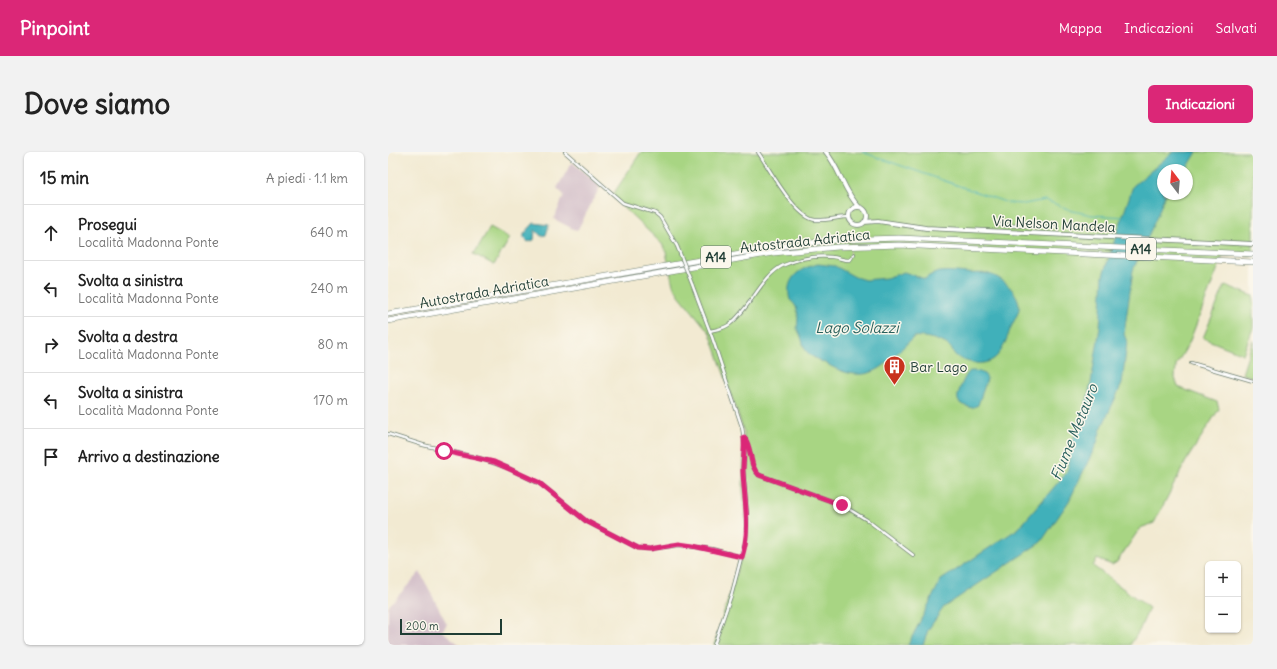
<!DOCTYPE html>
<html lang="it">
<meta charset="utf-8">
<style>
body{margin:0;font-family:Delius,sans-serif;background:#f2f2f2;color:#222}
.controls{position:absolute;right:12px;bottom:12px;display:grid;overflow:hidden;border-radius:6px;box-shadow:0 1px 3px #0004}
.controls button{width:36px;height:36px;display:grid;place-items:center;padding:0;border:0;border-bottom:1px solid #e0e0e0;background:#fff;color:#222;font:20px sans-serif}
.compass{position:absolute;left:769px;top:12px;width:36px;height:36px;border-radius:50%;background:#fff;box-shadow:0 1px 3px #0004;rotate:344deg}
.scale{position:absolute;left:12px;bottom:10px;width:102px;box-sizing:border-box;padding-left:4px;border:2px solid #1f3d34;border-top:0;font-size:11px;line-height:14px;white-space:nowrap;color:#1f3d34;-webkit-text-stroke:3px #fbf7ec;paint-order:stroke}
.stop{position:absolute;width:12px;height:12px;margin:-9px;border:3px solid #db2777;border-radius:50%;background:#fff}
.stop.end{background:#db2777;border-color:#fff;box-shadow:0 1px 4px #0008}
.list{margin:0;padding:0;list-style:none}
h2{display:flex;justify-content:space-between;align-items:center;height:52px;margin:0;padding:0 16px;font-size:17px}
h2 small{font-size:13px;font-weight:400;color:#767676}
.list li{display:grid;grid-template-columns:26px 1fr auto;gap:12px;align-items:center;box-sizing:border-box;height:56px;padding:0 16px;border-top:1px solid #e0e0e0}
.list b{display:block;font-size:15px;white-space:nowrap}
.list p{margin:0;font-size:13px;white-space:nowrap;color:#767676}
.list em{font-size:13px;font-style:normal;color:#767676}
.icon{flex:none;width:22px;height:22px;fill:none;stroke:currentColor;stroke-width:2;stroke-linecap:round;stroke-linejoin:round}
.map{position:relative;flex:none;width:865px;height:493px;overflow:hidden;border-radius:6px}
header{display:flex;align-items:center;gap:24px;box-sizing:border-box;height:56px;padding:0 20px;background:#db2777;color:#fff}
header strong{font-size:19px}
nav{display:flex;gap:22px;margin-inline-start:auto;font-size:14px}
.intro{display:flex;align-items:center;justify-content:space-between;box-sizing:border-box;height:96px;padding:0 24px}
h1{margin:0;font-size:28px}
.button{padding:10px 18px;border-radius:6px;background:#db2777;color:#fff;font-size:14px;font-weight:700}
main{display:flex;gap:24px;padding:0 24px}
aside{flex:1;background:#fff;border-radius:6px;box-shadow:0 1px 3px #0004}
.map>svg:first-child{display:block}
.industrial{fill:#d2bdc8}
.green{fill:#a8d583;stroke:#64895c;fill-rule:evenodd}
.water{fill:#40b0ba;stroke:#307677}
.lines{fill:none;stroke-linecap:round;stroke-linejoin:round}
.stream{stroke:#40b0ba;stroke-width:1}
.minor-tunnel{stroke:#c8c7b2;stroke-width:2.5;stroke-dasharray:2.5 1;stroke-linecap:butt}
.minor-casing{stroke:#697a6b;stroke-width:4}
.secondary-casing{stroke:#697a6b;stroke-width:5.5}
.motorway-casing{stroke:#697a6b;stroke-width:6}
.minor{stroke:#fff;stroke-width:2.5}
.secondary{stroke:#fff;stroke-width:4}
.motorway{stroke:#fff;stroke-width:5}
.minor-bridge-casing{stroke:#697a6b;stroke-width:4;stroke-linecap:butt}
.minor-bridge{stroke:#fff;stroke-width:2.5}
.route{stroke:#db2777;stroke-width:5}
.labels{text-anchor:middle;dominant-baseline:central;stroke-width:3;stroke-linejoin:round;paint-order:stroke}
.shield{fill:#fbf7ec;stroke:#61756b;stroke-width:1}
.shield-label{font-size:13px;font-weight:bold;fill:#1f3d34}
.street-label{font-size:14px;fill:#1f3d34;stroke:#fbf7ec}
.poi-label{font-size:14px;fill:#1f3d34;stroke:#fbf7ec;text-anchor:start}
.water-label{font-size:15px;font-style:italic;fill:#29605c;stroke:#fbf7ec}
</style>
<header>
<strong>Pinpoint</strong>
<nav><a>Mappa</a><a>Indicazioni</a><a>Salvati</a></nav>
</header>
<div class="intro"><h1>Dove siamo</h1><a class="button">Indicazioni</a></div>
<main>
<aside>
<h2>15 min<small>A piedi · 1.1 km</small></h2>
<ul class="list">
<li><svg class="icon" aria-label="ahead" viewBox="0 0 24 24"><path d="M12 20V5M6 11l6-6 6 6"/></svg><div><b>Prosegui</b><p>Località Madonna Ponte</p></div><em>640 m</em></li>
<li><svg class="icon" aria-label="left" viewBox="0 0 24 24"><path d="M17 20v-9H6M10 6l-5 5 5 5"/></svg><div><b>Svolta a sinistra</b><p>Località Madonna Ponte</p></div><em>240 m</em></li>
<li><svg class="icon" aria-label="right" viewBox="0 0 24 24"><path d="M7 20v-9h11M14 6l5 5-5 5"/></svg><div><b>Svolta a destra</b><p>Località Madonna Ponte</p></div><em>80 m</em></li>
<li><svg class="icon" aria-label="left" viewBox="0 0 24 24"><path d="M17 20v-9H6M10 6l-5 5 5 5"/></svg><div><b>Svolta a sinistra</b><p>Località Madonna Ponte</p></div><em>170 m</em></li>
<li><svg class="icon" aria-label="arrive" viewBox="0 0 24 24"><path d="M6 21V4h12l-3 4 3 4H6"/></svg><div><b>Arrivo a destinazione</b></div></li>
</ul>
</aside>
<div class="map">
<svg width="865" height="493" viewBox="0 0 865 493">
<rect width="100%" height="100%" fill="#fbf7ec"/>
<filter id="ink" filterUnits="userSpaceOnUse"><feTurbulence type="fractalNoise" baseFrequency=".025" numOctaves="2"/><feDisplacementMap in="SourceGraphic" scale="8" xChannelSelector="R" yChannelSelector="G"/><feConvolveMatrix kernelMatrix="1 2 1 2 8 2 1 2 1" color-interpolation-filters="sRGB"/></filter>
<filter id="wash" filterUnits="userSpaceOnUse"><feTurbulence type="fractalNoise" baseFrequency=".012" numOctaves="4" result="noise"/><feDisplacementMap in="SourceGraphic" scale="16" xChannelSelector="R" yChannelSelector="G"/><feGaussianBlur stdDeviation="0.9" result="paint"/><feColorMatrix in="noise" values="0 0 0 0 0 0 0 0 0 0 0 0 0 0 0 0 0 1.4 0 .05"/><feComposite in="paint" operator="in"/></filter>
<g filter="url(#wash)">
<rect width="100%" height="100%" fill="#f2ead2"/>
<!-- industrial -->
<path class="industrial" d="M184,10l28,25 -23,44 -23,-12 10,-24 -7,-7z
M32,420l27,52 -5,7 18,14h-72v-38z"/>
<!-- green -->
<path class="green" d="M253,0h612v103h-30l-34,88 -13,22 -1,13 3,9 39,15 2,7 -33,52 -32,62 -14,5 -23,34 -5,3 -15,-6 -4,7 56,42 -10,23 -9,14h-416l33,-107 -4,-48 1,-58 -34,-99 -31,-38 -6,-10 -7,-33 -4,-8 -50,-48zM775,18h24v24h-24z
M102,75l20,11 -16,27 -20,-11z
M837,133l28,11v32l-10,26 -40,-16z
M865,188v37l-11,-3z"/>
<!-- water -->
<path class="water" d="M785,0h24l-11,18h-23v24h2l-7,20 -25,56 -9,64 3,8 -5,42 -21,45 -4,14 -28,58 -28,41 -97,65 -16,23 -5,15h-15l33,-65 78,-52 48,-56 8,-40 8,-16 8,-33 9,-56 3,-52 30,-89z
M146,71l15,2 -3,10 -5,1 -6,-6 -1,10 -6,2 -4,-4v-4z
M430,112l17,2 20,11 10,3 21,-2 18,-6 21,7c13,-11 27,-7 43,-6 8,1 17,-1 24,2 12,4 29,20 27,34 -1,5 -4,10 -6,14 -5,10 -8,25 -16,33 -10,11 -28,8 -39,1 -6,-3 -5,-8 -9,-11 -7,-6 -27,-11 -35,-9 -3,2 -21,21 -26,25 -20,18 -40,14 -61,2 -6,-3 -14,-6 -19,-11 -6,-6 -5,-16 -11,-24 1,-11 3,-22 -7,-29 -6,-21 9,-32 28,-36z
M582,219c7,0 15,0 17,8l-9,26 -6,3c-5,-2 -13,-3 -14,-8 -2,-6 8,-27 12,-29z"/>
<g class="lines">
<!-- stream -->
<path class="stream" d="M474,0l146,51 16,1 21,-4 28,11 19,4 32,2"/>
</g>
</g>
<g filter="url(#ink)">
<g class="lines">
<!-- minor-tunnel -->
<path class="minor-tunnel" d="M465,81l1,21"/>
<defs>
<path id="minor" d="M177,0l58,51 32,10 5,4 17,29
M370,0c11,16 37,65 57,68 11,1 24,-3 34,-3
M609,73l58,2
M304,132l20,53 30,90 3,19 -2,23 4,46 -1,24 -14,54 -18,52
M322,179c7,-2 14,-2 20,-7 20,-15 32,-49 54,-59 14,-6 32,-10 48,-8 6,0 12,4 18,3l4,-6
M803,211l62,18
M0,282l35,11 56,13 29,10 34,17 44,36 52,27 12,1 29,-4 33,4 29,8
M356,285c9,12 4,28 15,38l83,30 25,15 46,35"/>
<path id="secondary" d="M438,0c14,17 18,40 33,55
M461 64a9 9 0 1 1 18 0a9 9 0 1 1-18 0Z
M476,70l14,-1 48,7 327,16"/>
<path id="motorway" d="M0,162l387,-67 62,-7 62,-2 354,16
M0,169l385,-68 65,-6 61,-2 354,17"/>
</defs>
<!-- minor casing -->
<use href="#minor" class="minor-casing"/>
<!-- secondary casing -->
<use href="#secondary" class="secondary-casing"/>
<!-- motorway casing -->
<use href="#motorway" class="motorway-casing"/>
<!-- minor -->
<use href="#minor" class="minor"/>
<!-- secondary -->
<use href="#secondary" class="secondary"/>
<!-- motorway -->
<use href="#motorway" class="motorway"/>
<defs>
<path id="minor-bridge" d="M289,94l15,38"/>
</defs>
<!-- minor-bridge casing -->
<use href="#minor-bridge" class="minor-bridge-casing"/>
<!-- minor-bridge -->
<use href="#minor-bridge" class="minor-bridge"/>
</g>
</g>
<g class="lines" filter="url(#ink)">
<!-- route -->
<path class="route" d="M56,299l50,11 44,20 48,39 52,27 12,1 29,-5 14,2 49,11c9,-29 2,-57 1,-86 0,-11 2,-23 1,-34 9,11 4,28 15,38l83,30"/>
</g>
<!-- icons -->
<defs>
<symbol id="building-pin" viewBox="-11 -11 22 30"><path d="M0 17L-7.5 6A9.5 9.5 0 1 1 7.5 6Z" fill="#c8321e" stroke="#fbf7ec"/><path d="M-4-6H4V6H1V3H-1V6H-4ZM-2.5-4.3h1.7v1.8h-1.7ZM.8-4.3h1.7v1.8H.8ZM-2.5-1h1.7V.8h-1.7ZM.8-1h1.7V.8H.8Z" fill="#fff"/></symbol>
</defs>
<g fill-rule="evenodd">
<use href="#building-pin" x="494" y="202" width="25" height="34"/>
</g>
<g class="labels">
<!-- shield labels -->
<g class="shield">
<rect x="738" y="86" width="30" height="22" rx="3"/>
<rect x="313" y="94" width="30" height="22" rx="3"/>
</g>
<g class="shield-label">
<text x="753" y="97">A14</text>
<text x="328" y="105">A14</text>
</g>
<!-- street labels -->
<g class="street-label">
<text transform="translate(666 72) rotate(3)">Via Nelson Mandela</text>
<text transform="translate(417 89) rotate(-6)">Autostrada Adriatica</text>
<text transform="translate(96 140) rotate(-10)">Autostrada Adriatica</text>
</g>
<!-- poi labels -->
<g class="poi-label">
<text x="522" y="215">Bar Lago</text>
</g>
<!-- water labels -->
<g class="water-label">
<text x="469" y="175">Lago Solazzi</text>
<text transform="translate(686 280) rotate(-68)">Fiume Metauro</text>
</g>
</g>
</svg>
<div class="controls">
<button>+</button>
<button>−</button>
</div>
<svg class="compass" viewBox="-18 -18 36 36"><path d="M0-13l5 13h-10z" fill="#e53935"/><path d="M0 13l5-13h-10z" fill="#767676"/></svg>
<div class="scale">200 m</div>
<div class="stop" style="left:56px;top:299px"></div>
<div class="stop end" style="left:454px;top:353px"></div>
</div>
</main>
